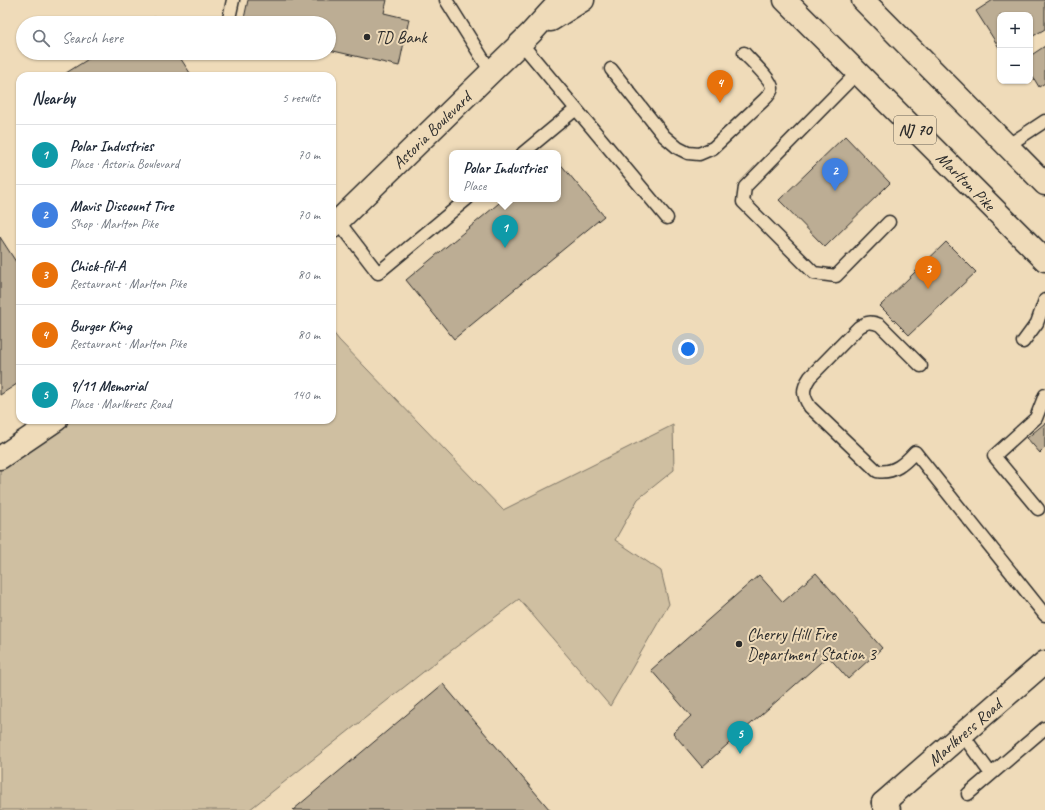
<!DOCTYPE html>
<meta charset="utf-8">
<style>
body{margin:0;font-family:Caveat,sans-serif;background:#f6f6f7;color:#1f2937}
.controls{position:absolute;right:12px;top:12px;display:grid;overflow:hidden;border-radius:8px;box-shadow:0 1px 3px #0004}
.controls button{width:36px;height:36px;display:grid;place-items:center;padding:0;border:0;border-bottom:1px solid #e0e1e3;background:#fff;color:#1f2937;font:20px sans-serif}
.you{position:absolute;left:688px;top:349px;width:14px;height:14px;margin:-10px;border:3px solid #fff;border-radius:50%;background:#1a73e8;box-shadow:0 0 0 6px #1a73e833}
.badge{display:grid;place-items:center;width:26px;height:26px;border-radius:50%;background:#0b8043;color:#fff;font-size:13px;font-weight:700}
.pin{position:absolute;translate:-50% -33px;filter:drop-shadow(0 1px 2px #0008)}
.pin::after{content:'';position:absolute;top:21px;width:14px;height:12px;background:inherit;clip-path:polygon(0 0,100% 0,50% 100%)}
.popup{position:absolute;left:449px;top:150px;width:112px;height:52px;box-sizing:border-box;display:grid;place-content:center;border-radius:8px;background:#fff;filter:drop-shadow(0 1px 3px #0005);font-size:13px;white-space:nowrap;color:#747a83}
.popup b{font-size:15px;color:#1f2937}
.popup::after{content:'';position:absolute;left:50%;top:100%;margin-left:-8px;border:8px solid transparent;border-top-color:#fff}
.list{margin:0;padding:0;list-style:none}
h2{display:flex;justify-content:space-between;align-items:center;height:52px;margin:0;padding:0 16px;font-size:17px}
h2 small{font-size:13px;font-weight:400;color:#747a83}
.list li{display:grid;grid-template-columns:26px 1fr auto;gap:12px;align-items:center;box-sizing:border-box;height:60px;padding:0 16px;border-top:1px solid #e0e1e3}
.list b{display:block;font-size:15px;white-space:nowrap}
.list p{margin:0;font-size:13px;white-space:nowrap;color:#747a83}
.list em{font-size:13px;font-style:normal;color:#747a83}
.icon{flex:none;width:22px;height:22px;fill:none;stroke:currentColor;stroke-width:2;stroke-linecap:round;stroke-linejoin:round}
.map{position:relative;flex:none;width:1045px;height:810px;overflow:hidden}
.search{position:absolute;background:#fff;box-shadow:0 1px 3px #0004;left:16px;top:16px;width:320px;height:44px;display:flex;align-items:center;gap:10px;box-sizing:border-box;padding:0 14px;border-radius:22px;color:#747a83;font-size:15px}
.panel{position:absolute;background:#fff;box-shadow:0 1px 3px #0004;left:16px;top:72px;width:320px;height:352px;border-radius:12px}
.map>svg:first-child{display:block}
.green{fill:#cfbfa1;stroke:#7d7566}
.building{fill:#bcad94;stroke:#2b2b2b}
.lines{fill:none;stroke-linecap:round;stroke-linejoin:round}
.service-casing{stroke:#2b2b2b;stroke-width:15}
.minor-casing{stroke:#2b2b2b;stroke-width:25}
.primary-casing{stroke:#2b2b2b;stroke-width:25}
.trunk-casing{stroke:#2b2b2b;stroke-width:25}
.service{stroke:#efdbb9;stroke-width:12}
.minor{stroke:#efdbb9;stroke-width:22}
.primary{stroke:#efdbb9;stroke-width:22}
.trunk{stroke:#efdbb9;stroke-width:22}
.poi-dot{fill:#2b2b2b;stroke:#efdbb9;stroke-width:1.5}
.labels{text-anchor:middle;dominant-baseline:central;stroke-width:4;stroke-linejoin:round;paint-order:stroke}
.shield{fill:#efdbb9;stroke:#666056;stroke-width:1}
.shield-label{font-size:16px;font-weight:bold;fill:#2b2b2b}
.poi-label{font-size:17px;fill:#2b2b2b;stroke:#efdbb9;text-anchor:start}
.street-label{font-size:17px;fill:#2b2b2b;stroke:#efdbb9}
</style>
<div class="map">
<svg width="1045" height="810" viewBox="0 0 1045 810">
<rect width="100%" height="100%" fill="#efdbb9"/>
<filter id="ink" filterUnits="userSpaceOnUse"><feTurbulence type="fractalNoise" baseFrequency=".025" numOctaves="2"/><feDisplacementMap in="SourceGraphic" scale="8" xChannelSelector="R" yChannelSelector="G"/><feConvolveMatrix kernelMatrix="1 2 1 2 8 2 1 2 1" color-interpolation-filters="sRGB"/></filter>
<g filter="url(#ink)">
<!-- green -->
<path class="green" d="M332,331l7,9 164,170 170,-85 1,45 -36,29 -23,41 46,31 8,33 -59,102 -91,-107 -92,70 -178,141h-249v-341l72,-49h260z"/>
<!-- building -->
<path class="building" d="M248,0h139l-3,13 25,6 -10,47 -70,-16v-27h-86z
M993,0h52v29l-15,9v-23h-30v34l-24,-38z
M155,17l3,6h-12z
M1045,46v37l-6,4 -9,-15v-16z
M98,53h79l15,23h-124l-2,-3z
M845,136l45,47 -65,64 -46,-47z
M558,161l46,55 -150,123 -48,-59 98,-81h54z
M0,237l20,31v114l-20,13z
M946,242l30,30 -67,63 -29,-29z
M1045,423v25l-5,5 -13,-15z
M816,573l66,75 -34,31 -20,-23 -126,111 -29,-34 18,-17 -40,-46 108,-95 24,27z
M443,684l107,126h-257z"/>
<g class="lines">
<defs>
<path id="service" d="M446,0l45,72
M228,23l5,-23
M521,43l146,175
M611,69l53,67 14,12 10,5 11,1 14,-6 52,-49c3,-3 6,-6 7,-11 0,-8 -22,-28 -28,-35
M858,72l-113,115 -2,15 71,71 22,3 53,-54
M1007,146l38,-25
M523,153l53,-44
M338,221l40,52 89,-74
M1023,342l14,-19 8,-23
M921,366l-41,-41c-9,-4 -13,-3 -21,2l-49,50c-8,12 -8,18 0,30l67,64c17,3 28,-8 38,-19l130,163
M1038,509l-44,-53 42,-38 9,-23
M962,734l29,40
M968,794l77,-66"/>
<g id="minor">
<path d="M551,20l32,-20"/>
<path id="s1" d="M332,227l199,-194 30,-33"/>
<path d="M0,458l56,-38"/>
</g>
<g id="primary">
<path id="s2" d="M883,803l162,-141"/>
</g>
<g id="trunk">
<path id="s3" d="M785,0l260,260"/>
<path d="M863,0l182,184"/>
<path d="M883,803l6,7"/>
</g>
</defs>
<!-- service casing -->
<use href="#service" class="service-casing"/>
<!-- minor casing -->
<use href="#minor" class="minor-casing"/>
<!-- primary casing -->
<use href="#primary" class="primary-casing"/>
<!-- trunk casing -->
<use href="#trunk" class="trunk-casing"/>
<!-- service -->
<use href="#service" class="service"/>
<!-- minor -->
<use href="#minor" class="minor"/>
<!-- primary -->
<use href="#primary" class="primary"/>
<!-- trunk -->
<use href="#trunk" class="trunk"/>
</g>
</g>
<!-- markers -->
<g class="poi-dot">
<circle cx="367" cy="37" r="4"/>
<circle cx="739" cy="644" r="4"/>
</g>
<g class="labels">
<!-- shield labels -->
<rect class="shield" x="894" y="116" width="42" height="28" rx="3"/>
<g class="shield-label">
<text x="915" y="130">NJ 70</text>
</g>
<!-- poi labels -->
<g class="poi-label">
<text x="375" y="37">TD Bank</text>
<text x="747" y="634">Cherry Hill Fire<tspan x="747" dy="20">Department Station 3</tspan></text>
</g>
<!-- street labels -->
<g class="street-label">
<text stroke="none"><textPath href="#s1" startOffset="139">Astoria Boulevard</textPath></text>
<text stroke="none"><textPath href="#s3" startOffset="256">Marlton Pike</textPath></text>
<text stroke="none"><textPath href="#s2" startOffset="108">Marlkress Road</textPath></text>
</g>
</g>
</svg>
<div class="controls">
<button>+</button>
<button>−</button>
</div>
<div class="you"></div>
<div class="pin badge" style="left:505px;top:248px;background:#0f9aa8">1</div>
<div class="popup"><b>Polar Industries</b>Place</div>
<div class="pin badge" style="left:835px;top:191px;background:#3f7fe0">2</div>
<div class="pin badge" style="left:928px;top:289px;background:#e8710a">3</div>
<div class="pin badge" style="left:720px;top:103px;background:#e8710a">4</div>
<div class="pin badge" style="left:740px;top:754px;background:#0f9aa8">5</div>
<div class="search"><svg class="icon" aria-label="search" viewBox="0 0 24 24"><circle cx="10" cy="10" r="6"/><path d="M15 15l6 6"/></svg>Search here</div>
<section class="panel">
<h2>Nearby<small>5 results</small></h2>
<ul class="list">
<li><span class="badge" style="background:#0f9aa8">1</span><div><b>Polar Industries</b><p>Place · Astoria Boulevard</p></div><em>70 m</em></li>
<li><span class="badge" style="background:#3f7fe0">2</span><div><b>Mavis Discount Tire</b><p>Shop · Marlton Pike</p></div><em>70 m</em></li>
<li><span class="badge" style="background:#e8710a">3</span><div><b>Chick-fil-A</b><p>Restaurant · Marlton Pike</p></div><em>80 m</em></li>
<li><span class="badge" style="background:#e8710a">4</span><div><b>Burger King</b><p>Restaurant · Marlton Pike</p></div><em>80 m</em></li>
<li><span class="badge" style="background:#0f9aa8">5</span><div><b>9/11 Memorial</b><p>Place · Marlkress Road</p></div><em>140 m</em></li>
</ul>
</section>
</div>
